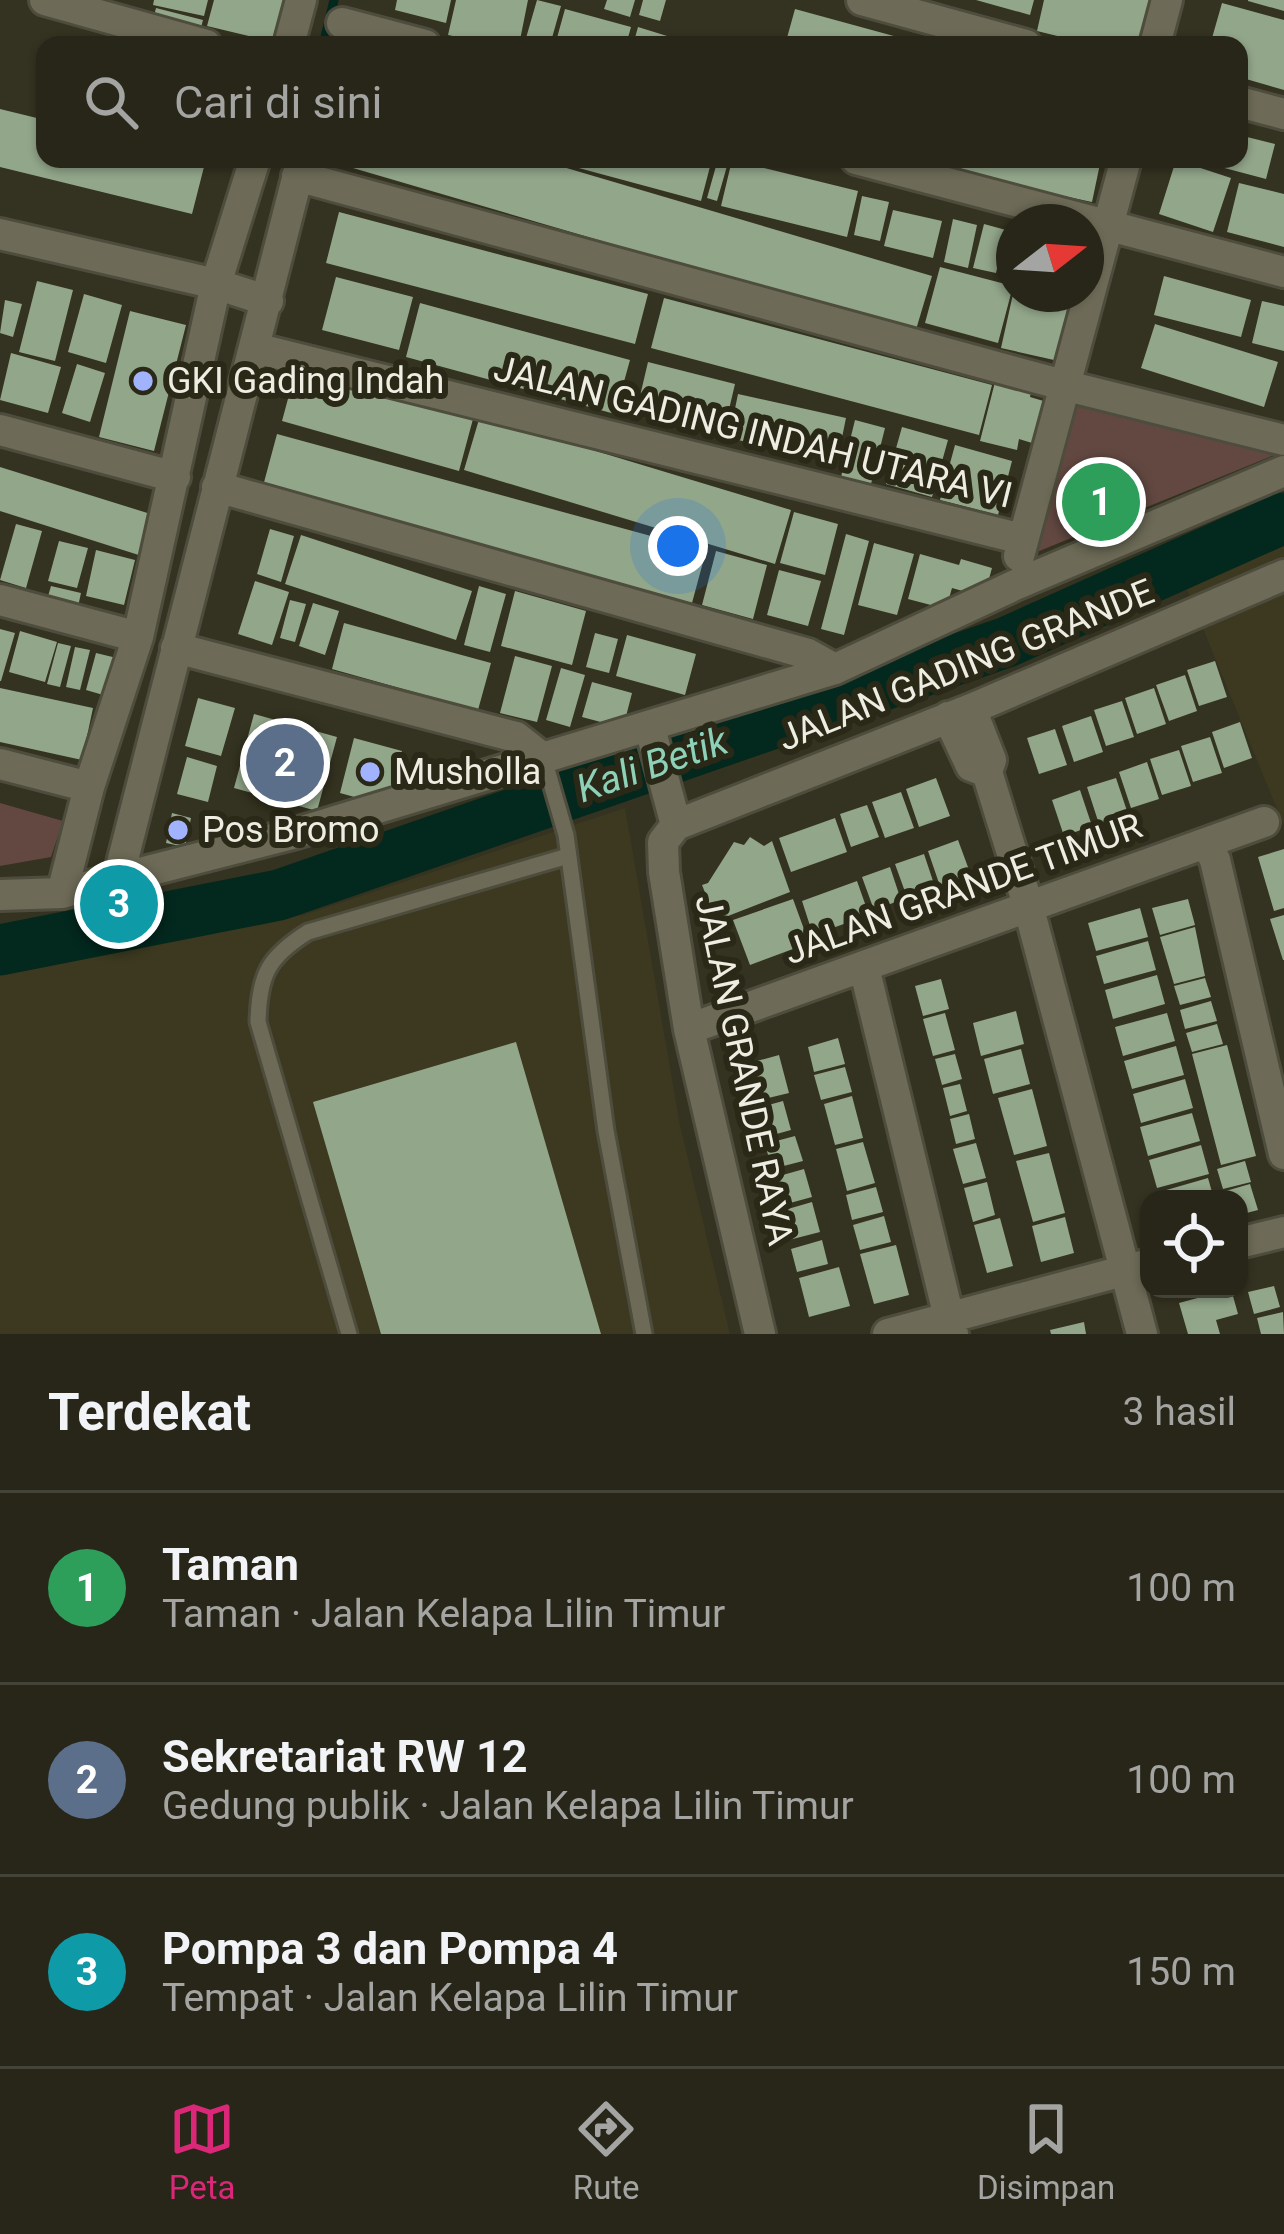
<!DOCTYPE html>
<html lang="id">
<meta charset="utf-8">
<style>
body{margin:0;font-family:Roboto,sans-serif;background:#2f2e21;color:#f1f3f6}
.controls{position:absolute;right:36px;bottom:36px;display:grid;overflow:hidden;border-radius:24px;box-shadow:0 3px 9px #0004}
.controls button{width:108px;height:108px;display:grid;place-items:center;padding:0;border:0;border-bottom:3px solid #434337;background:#272618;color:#f1f3f6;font:60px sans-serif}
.compass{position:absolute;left:996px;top:204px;width:108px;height:108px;border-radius:50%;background:#272618;box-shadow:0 3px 9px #0004;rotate:73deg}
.you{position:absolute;left:678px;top:546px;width:42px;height:42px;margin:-30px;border:9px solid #fff;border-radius:50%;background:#1a73e8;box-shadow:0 0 0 18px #1a73e833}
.badge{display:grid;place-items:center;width:78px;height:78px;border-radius:50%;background:#db2777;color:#fff;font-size:39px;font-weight:700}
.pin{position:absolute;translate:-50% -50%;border:6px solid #fff;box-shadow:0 3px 12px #0006}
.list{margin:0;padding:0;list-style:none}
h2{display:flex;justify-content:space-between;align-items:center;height:156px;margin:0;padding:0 48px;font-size:51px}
h2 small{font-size:39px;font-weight:400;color:#a4a5a2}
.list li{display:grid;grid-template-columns:78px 1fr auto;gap:36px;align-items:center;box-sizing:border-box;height:192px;padding:0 48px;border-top:3px solid #434337}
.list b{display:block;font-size:45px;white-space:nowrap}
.list p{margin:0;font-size:39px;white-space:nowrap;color:#a4a5a2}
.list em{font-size:39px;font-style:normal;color:#a4a5a2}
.icon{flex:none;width:66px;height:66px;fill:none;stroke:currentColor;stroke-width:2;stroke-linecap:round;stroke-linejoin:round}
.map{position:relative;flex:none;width:1284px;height:1334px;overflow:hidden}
.search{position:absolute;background:#272618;box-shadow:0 3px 9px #0004;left:36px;right:36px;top:36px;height:132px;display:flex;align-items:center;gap:30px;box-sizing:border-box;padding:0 42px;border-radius:24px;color:#a4a5a2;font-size:45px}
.sheet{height:732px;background:#272618}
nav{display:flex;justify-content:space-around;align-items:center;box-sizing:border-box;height:168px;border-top:3px solid #434337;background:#272618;font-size:33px;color:#a4a5a2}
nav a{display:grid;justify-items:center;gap:6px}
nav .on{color:#db2777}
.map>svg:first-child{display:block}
.built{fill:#3c3920}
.green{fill:#624841}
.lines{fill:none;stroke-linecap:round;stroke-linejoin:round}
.stream{stroke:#03281e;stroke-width:9}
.river{stroke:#03281e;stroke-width:51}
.building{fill:#92a68a}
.lane-casing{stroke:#4e4d3d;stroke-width:21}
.street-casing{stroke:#4e4d3d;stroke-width:36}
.lane{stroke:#6d6b57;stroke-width:15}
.street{stroke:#6d6b57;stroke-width:30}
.poi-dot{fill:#a1b3fd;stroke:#2a2817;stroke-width:4.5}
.labels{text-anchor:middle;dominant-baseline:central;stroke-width:12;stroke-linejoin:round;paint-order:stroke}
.poi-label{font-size:36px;fill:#eeede2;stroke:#2a2817;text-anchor:start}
.street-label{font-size:36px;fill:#eeede2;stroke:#2a2817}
.water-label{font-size:39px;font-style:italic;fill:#8ed1b9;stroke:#2a2817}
</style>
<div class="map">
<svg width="1284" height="1334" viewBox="0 0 1284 1334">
<rect width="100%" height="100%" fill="#343220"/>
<!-- built -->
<path class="built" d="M1284,540v286l-101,-246z
M625,808l55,317 50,209h-730v-375l304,-44z"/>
<!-- green -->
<path class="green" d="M1071,389l213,62 -252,103z
M0,803l63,18 -12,36 -51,9z"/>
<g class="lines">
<!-- stream -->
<path class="stream" d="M323,45l11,-45
M96,931l10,-41"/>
<!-- river -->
<path class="river" d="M0,950l279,-55 728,-253 277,-124"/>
</g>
<!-- building -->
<path class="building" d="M154,0h54l-4,16 -51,-11z
M214,0h78l-10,44 -75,-18z
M397,0h54l-5,23 -51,-13z
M456,0h72l-9,45h-24l-47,-10z
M537,0l24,6 -11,39h-26z
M607,0h28l-5,17 -26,-8z
M643,0h23l-6,21 -21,-6z
M976,0h58l-4,15z
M1044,0h117l-11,45h-56l-57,-14z
M1248,0h36v11l-36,-10z
M1222,3l62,17v70l-45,-13v-32h-29z
M156,8l47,12 -4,15 -47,-11z
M565,9l66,18 -5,18h-71z
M795,9l128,35v1h-138z
M638,27l55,17v1h-60z
M0,109l45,11v39h161l-14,55 -192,-47z
M1239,135l36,9 -9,35 -68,-18 41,-2z
M356,159h180l396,117 -17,57 -562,-165z
M577,159h135l-11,42 -126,-34z
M718,159h11l-12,42 -10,-3z
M927,159h174l-9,43 -167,-35z
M732,160l126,31 -11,46 -126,-31z
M1176,160l55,18 -18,54 -54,-18z
M1239,183l45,11v53l-57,-15z
M862,196l27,6 -9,39 -26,-6z
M893,210l49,11 -9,37 -49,-12z
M339,212l309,82 -13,50 -309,-81z
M953,219l24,6 -9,43 -24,-6z
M984,224l22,6 -10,43 -23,-5z
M1010,234l4,1v45l-13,-3z
M940,267l73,19 -15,57 -73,-20z
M1164,276l87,24 -10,37 -87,-22z
M336,277l77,20 -14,53 -77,-20z
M37,281l36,9 -18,71 -36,-9z
M84,294l38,11 -16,58 -38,-11z
M1013,294h34l30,7 -14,61 -62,-14z
M664,298l328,87 -13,50 -328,-87z
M5,300l17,4 -9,33 -13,-4z
M1262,301l22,5v45l-32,-8z
M420,303l210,57 -15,54 -209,-57z
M130,311l56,14 -32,126 -55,-14z
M1155,324l123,38 -14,45 -123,-39z
M11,353l50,14 -13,46 -48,-13z
M648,362l87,22 -12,51 -87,-22z
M77,364l28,9 -15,49 -28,-9z
M296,369l177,50 -14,52 -177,-50z
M995,382l36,10 -1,5 27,8 -12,42 -26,-8 -2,11 -37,-9z
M738,394l108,24 -9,44 -108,-24z
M480,416l311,94 -16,54 -311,-94z
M855,420l30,8 -15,60 -30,-7z
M902,427l46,13 -16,57 -46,-13z
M277,434l429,117 -14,52 -429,-117z
M955,445l57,16 -14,54 -58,-15z
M0,467l157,49 -12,41 -145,-46z
M794,512l44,12 -13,51 -45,-12z
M16,524l26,7 -16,57 -26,-8z
M270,529l24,7 -13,46 -24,-8z
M846,534l23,7 -25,94 -23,-6z
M301,535l171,56 -16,49 -171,-56z
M59,541l29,7 -11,40 -29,-7z
M874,543l40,11 -17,61 -39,-10z
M96,550l39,10 -11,45 -38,-9z
M716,551l51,14 -14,54 -51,-14z
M920,554l39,11 2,-6 31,9 -8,29 -32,-9 -6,21 -38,-10z
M779,570l42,11 -13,45 -41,-11z
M255,581l34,11 -17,53 -34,-11z
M51,586l30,7 -4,18 -31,-8z
M479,586l27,8 -16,58 -26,-7z
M515,591l71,20 -14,54 -71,-19z
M290,600l16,4 -11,38 -15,-4z
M313,603l26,8 -14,44 -26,-9z
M344,623l147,40 -13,47 -146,-41z
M0,629l15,4 -14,48h-1z
M20,631l37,11 -12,40 -36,-10z
M595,633l23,6 -9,34 -23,-6z
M627,635l69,19 -11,41 -69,-19z
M58,643l13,3 -11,41 -13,-3z
M75,647l15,3 -10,40 -14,-3z
M96,653l25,6 -11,38 -24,-7z
M515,656l37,10 -15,56 -37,-9z
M1215,661l12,36 -28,9 -12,-36z
M561,668l24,7 -15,52 -24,-7z
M1185,675l12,36 -28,10 -13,-36z
M592,682l40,11 -9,35 -41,-11z
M0,688l93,20 -11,52 -82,-18z
M1154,688l12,36 -29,10 -12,-36z
M198,698l37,10 -14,48 -36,-10z
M1122,701l12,36 -28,9 -12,-36z
M254,714l83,23 -20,74 -83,-23z
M1091,716l12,36 -29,10 -12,-36z
M1240,722l12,36 -28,10 -12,-36z
M1055,729l12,36 -28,9 -12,-36z
M1210,737l12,36 -29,9 -12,-36z
M354,738l48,13 -15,55 -47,-13z
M1179,750l12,36 -29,9 -12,-36z
M187,757l30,9 -9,36 -31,-8z
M1147,762l12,37 -28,9 -12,-36z
M936,778l14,38 -31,11 -13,-38z
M1116,778l12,36 -29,10 -12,-37z
M1080,790l12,36 -28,10 -12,-36z
M901,792l13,36 -29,10 -13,-36z
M867,805l12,32 -28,10 -11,-33z
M172,813l19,5 -6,29 -19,-4z
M835,818l12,34 -56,20 -12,-34z
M750,837l14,9 8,-5 18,51 -80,31 -9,-26 5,-2 -4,-10 6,-2 26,-41 10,3z
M958,840l14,38 -31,11 -13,-38z
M1284,849v59l-10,3 -16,-54z
M924,854l12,36 -28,10 -13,-36z
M890,867l11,33 -27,10 -12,-33z
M857,881l12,34 -56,20 -11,-34z
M129,895l2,16 -22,3 -2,-17z
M793,899l16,44 -59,22 -17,-45z
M1188,899l7,26 -35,10 -8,-27z
M1140,908l8,29 -52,14 -8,-28z
M1284,915v45h-1l-13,-41z
M1195,927l10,49 -31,8 -14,-47z
M1148,941l8,29 -52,14 -8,-28z
M1157,975l8,29 -52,15 -8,-29z
M1205,978l6,19 -31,8 -6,-19z
M941,979l8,30 -26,7 -8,-30z
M1211,1001l6,20 -32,8 -5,-19z
M1016,1011l8,33 -43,12 -8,-33z
M945,1013l10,37 -22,6 -10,-37z
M1167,1013l8,28 -52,15 -8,-29z
M1217,1024l6,20 -31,8 -6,-19z
M838,1038l7,26 -31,8 -6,-25z
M516,1042l85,292h-220l-68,-232z
M1227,1045l29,111 -35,9 -29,-111z
M1176,1046l8,29 -52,14 -8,-28z
M1021,1049l9,35 -37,10 -9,-35z
M955,1054l7,25 -20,6 -7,-26z
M779,1055l10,38 -33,8 -10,-37z
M845,1067l7,25 -31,8 -7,-25z
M1185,1079l8,29 -52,15 -8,-29z
M960,1084l7,27 -17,5 -7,-28z
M1032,1089l15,57 -33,9 -16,-57z
M852,1096l11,42 -28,7 -11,-41z
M783,1101l8,29 -29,8 -8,-29z
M1192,1113l8,28 -52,15 -8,-29z
M969,1114l6,25 -19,5 -6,-25z
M795,1136l8,25 -31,8 -7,-25z
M863,1142l12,41 -28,8 -11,-42z
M976,1143l10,35 -23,6 -10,-35z
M1201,1145l8,29 -52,14 -8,-28z
M1049,1153l16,60 -32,9 -17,-61z
M1245,1161l6,21 -28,7 -6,-20z
M804,1169l8,28 -33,9 -7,-28z
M1208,1178l6,21h-57l-1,-6z
M987,1182l8,33 -22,7 -9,-34z
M1250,1184l8,26 -19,5v-16h-15l-2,-7z
M876,1187l7,25 -31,8 -6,-25z
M812,1202l8,30 -31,8 -8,-29z
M884,1216l7,26 -31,8 -7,-25z
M1065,1217l9,36 -33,9 -9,-36z
M1000,1218l13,48 -26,7 -13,-48z
M822,1240l6,24 -31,8 -6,-23z
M896,1245l13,50 -35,9 -14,-50z
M839,1267l11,39 -41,11 -10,-39z
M1274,1286l6,21 -26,7 -6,-22z
M1231,1289l7,25 -22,6 4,14h-32l-9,-31z
M1283,1312l1,22h-23l-4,-16z
M1084,1322l2,12h-35l-1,-4z"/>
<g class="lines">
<defs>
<path id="lane" d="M544,759l22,76 40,296 38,203
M349,1334l-91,-312c1,-47 10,-65 50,-90l260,-76"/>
<path id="street" d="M45,0l161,45
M862,0l164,45
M342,23l83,22
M289,45l12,-45
M1155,45l12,-45
M1239,102l45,12
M856,159l428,113
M297,176l766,209 221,55
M0,234l216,50 52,17
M255,348l767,191
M0,430l175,47
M217,487l591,167 27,15
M1019,556l107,-397
M0,600l138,37
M176,648l340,89 28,22
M971,709l20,51 -4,12 41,133 114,429
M948,717l23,49 16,6
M650,728l26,97
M0,764l89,23
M1206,843l9,17 69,294
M119,875l183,-716
M62,893l27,-106 49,-150 78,-353 39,-125
M0,895l62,-2 234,-60 539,-164 180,-84 269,-114
M864,967l89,367
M689,1029l575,-207
M1239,1243l45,-11
M760,1334l-71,-305 -25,-157 -1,-30 13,-17 295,-116 313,-134
M888,1334l261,-70"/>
</defs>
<!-- lane casing -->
<use href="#lane" class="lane-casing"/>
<!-- street casing -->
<use href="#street" class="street-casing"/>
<!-- lane -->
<use href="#lane" class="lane"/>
<!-- street -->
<use href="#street" class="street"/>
</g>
<!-- markers -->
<g class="poi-dot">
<circle cx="143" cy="381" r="12"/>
<circle cx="370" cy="772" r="12"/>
<circle cx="178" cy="830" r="12"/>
</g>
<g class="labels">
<!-- poi labels -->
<g class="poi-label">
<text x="167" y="381">GKI Gading Indah</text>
<text x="394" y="772">Musholla</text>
<text x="202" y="830">Pos Bromo</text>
</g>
<!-- street labels -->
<g class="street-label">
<text transform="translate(753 432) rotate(14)">JALAN GADING INDAH UTARA VI</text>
<text transform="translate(966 665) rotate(-22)">JALAN GADING GRANDE</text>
<text transform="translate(963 889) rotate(-20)">JALAN GRANDE TIMUR</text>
<text transform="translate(744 1070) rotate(78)">JALAN GRANDE RAYA</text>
</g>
<!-- water labels -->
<g class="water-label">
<text transform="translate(652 765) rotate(-19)">Kali Betik</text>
</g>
</g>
</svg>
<div class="controls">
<button><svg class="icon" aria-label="locate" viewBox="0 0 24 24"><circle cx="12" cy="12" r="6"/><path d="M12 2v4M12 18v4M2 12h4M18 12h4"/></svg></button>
</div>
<svg class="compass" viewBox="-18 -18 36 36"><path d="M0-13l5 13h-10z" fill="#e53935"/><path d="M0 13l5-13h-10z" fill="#a4a5a2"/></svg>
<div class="you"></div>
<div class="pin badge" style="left:1101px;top:502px;background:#2e9e5b">1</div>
<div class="pin badge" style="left:285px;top:763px;background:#5c6f8a">2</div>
<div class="pin badge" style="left:119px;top:904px;background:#0f9aa8">3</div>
<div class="search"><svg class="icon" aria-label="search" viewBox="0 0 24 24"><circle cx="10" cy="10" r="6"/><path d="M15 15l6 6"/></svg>Cari di sini</div>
</div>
<section class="sheet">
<h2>Terdekat<small>3 hasil</small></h2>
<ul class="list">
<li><span class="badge" style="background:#2e9e5b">1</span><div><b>Taman</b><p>Taman · Jalan Kelapa Lilin Timur</p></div><em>100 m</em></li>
<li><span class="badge" style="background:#5c6f8a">2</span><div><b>Sekretariat RW 12</b><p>Gedung publik · Jalan Kelapa Lilin Timur</p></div><em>100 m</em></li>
<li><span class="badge" style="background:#0f9aa8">3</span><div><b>Pompa 3 dan Pompa 4</b><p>Tempat · Jalan Kelapa Lilin Timur</p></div><em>150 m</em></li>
</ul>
</section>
<nav>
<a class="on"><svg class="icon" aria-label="map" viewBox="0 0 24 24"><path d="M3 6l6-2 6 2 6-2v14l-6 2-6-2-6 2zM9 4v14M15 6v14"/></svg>Peta</a>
<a><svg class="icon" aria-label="directions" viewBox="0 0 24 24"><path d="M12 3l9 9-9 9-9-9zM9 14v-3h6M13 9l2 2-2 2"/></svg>Rute</a>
<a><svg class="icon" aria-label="saved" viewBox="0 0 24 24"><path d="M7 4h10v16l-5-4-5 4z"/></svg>Disimpan</a>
</nav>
